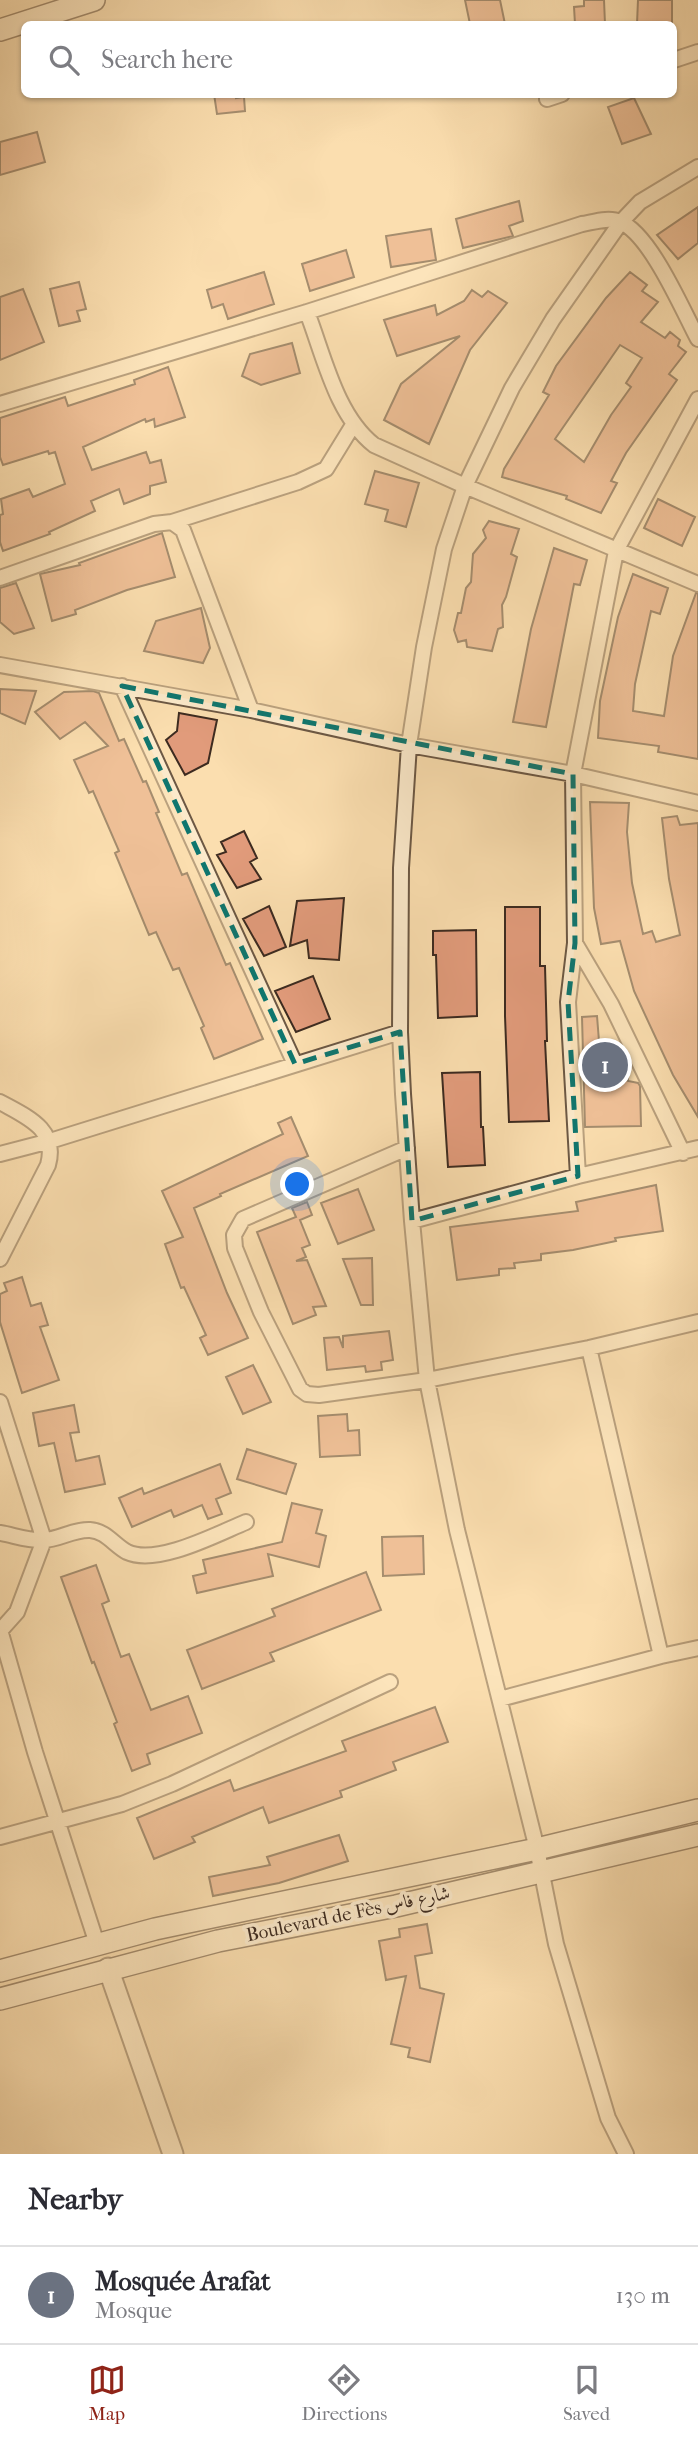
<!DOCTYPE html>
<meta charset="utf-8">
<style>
body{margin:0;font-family:"IM FELL French Canon",Amiri,serif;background:#f7f7f7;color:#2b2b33}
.you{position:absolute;left:298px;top:1185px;width:24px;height:24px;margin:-18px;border:5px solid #fff;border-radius:50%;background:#1a73e8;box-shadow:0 0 0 10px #1a73e833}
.badge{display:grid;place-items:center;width:46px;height:46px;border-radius:50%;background:#8f2418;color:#fff;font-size:23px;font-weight:700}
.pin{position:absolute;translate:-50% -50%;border:4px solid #fff;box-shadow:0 2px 7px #0006}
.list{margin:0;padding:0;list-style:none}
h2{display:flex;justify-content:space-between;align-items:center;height:91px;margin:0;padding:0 28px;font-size:30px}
h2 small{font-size:23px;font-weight:400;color:#7c7c81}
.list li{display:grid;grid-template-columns:46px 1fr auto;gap:21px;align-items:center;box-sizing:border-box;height:98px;padding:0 28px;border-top:2px solid #e1e1e2}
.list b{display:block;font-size:26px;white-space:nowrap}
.list p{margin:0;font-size:23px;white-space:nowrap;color:#7c7c81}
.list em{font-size:23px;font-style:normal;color:#7c7c81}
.icon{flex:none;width:38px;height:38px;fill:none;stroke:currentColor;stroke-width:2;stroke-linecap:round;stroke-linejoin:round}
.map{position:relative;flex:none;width:698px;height:2154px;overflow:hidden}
.search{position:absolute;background:#fff;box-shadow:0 2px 5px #0004;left:21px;right:21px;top:21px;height:77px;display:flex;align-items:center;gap:18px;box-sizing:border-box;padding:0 24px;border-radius:10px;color:#7c7c81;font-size:26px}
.sheet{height:189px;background:#fff}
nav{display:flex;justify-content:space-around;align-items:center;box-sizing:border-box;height:98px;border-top:2px solid #e1e1e2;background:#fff;font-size:19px;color:#7c7c81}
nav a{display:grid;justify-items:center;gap:4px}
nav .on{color:#8f2418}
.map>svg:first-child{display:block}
.building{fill:#e19b7b;stroke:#3d2b20;stroke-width:2;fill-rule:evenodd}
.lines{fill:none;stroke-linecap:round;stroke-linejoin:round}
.minor-casing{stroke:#6c5844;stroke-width:18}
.tertiary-casing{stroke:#6c5844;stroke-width:23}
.secondary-casing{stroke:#3d2b20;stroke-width:24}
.minor{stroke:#fceacb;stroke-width:14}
.tertiary{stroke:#fceacb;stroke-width:19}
.secondary{stroke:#fceacb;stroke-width:21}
.marked{fill:none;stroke:#0f766e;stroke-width:5;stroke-dasharray:14 9;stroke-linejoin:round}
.labels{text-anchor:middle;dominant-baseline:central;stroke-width:7;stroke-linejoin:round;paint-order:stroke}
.street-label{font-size:19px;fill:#3d2b20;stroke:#fceacb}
</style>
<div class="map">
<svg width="698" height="2154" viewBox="0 0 698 2154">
<rect width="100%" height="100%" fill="#fbdeaf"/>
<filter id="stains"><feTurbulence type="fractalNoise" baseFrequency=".00286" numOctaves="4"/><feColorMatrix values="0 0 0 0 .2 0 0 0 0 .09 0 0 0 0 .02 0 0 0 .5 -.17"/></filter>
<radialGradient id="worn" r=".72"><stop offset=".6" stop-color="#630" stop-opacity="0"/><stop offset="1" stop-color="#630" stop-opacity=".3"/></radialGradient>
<!-- building -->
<path class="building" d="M465,0h35l5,24h-35z
M584,0h20l1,24h-30l-1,-17 10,-1z
M638,0h34v24h-35z
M214,94h22v4l8,-1 1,14 -28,3z
M634,98l17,36 -29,10 -14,-37z
M37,132l8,30 -45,13v-33z
M519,201l4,20 -14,5 4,10 -50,12 -7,-29z
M698,207v36l-20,16 -21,-24z
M431,229l5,31 -45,7 -5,-31z
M346,250l8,27 -44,14 -8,-27z
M264,272l10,32 -46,15 -5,-15 -11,4 -5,-18z
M630,272l17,13 -5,6 16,11 -17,20 24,16 5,-6 10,8 -2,6 8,6 -17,22 8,6 -51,73 -15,28 6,2 -16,30 -35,-14 1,-3 -65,-19 2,-8 45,-74 -6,-3 13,-26 50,-68zM620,345l22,13 -16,25 5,4 -20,28 -27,47 -29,-23z
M79,282l7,27 -9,2 3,10 -21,5 -9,-37z
M23,289l21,53 -44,18v-63z
M472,290l10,7 6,-6 19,12 -37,47 -41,94 -45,-24 17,-36 59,-48 -63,20 -13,-36 51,-15 2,10 27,-14z
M292,343l8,30 -39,12 -19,-9 8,-22z
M168,367l17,50 -30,10 -1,-8 -8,3 -1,-3 -62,28 9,23 54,-18 4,11 11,-3 5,22 -16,4v8l-26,10 -5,-15 -28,12 4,10 -46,21 1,2 -47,17 -3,-9v-27l3,-1 -2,-15 28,-10 4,8 32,-13 -10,-32 -6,2 -1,-3 -45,14 -3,-8v-39l65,-21 3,9 67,-22 -1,-4z
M375,471l44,12 -13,44 -21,-6 3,-11 -23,-6z
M658,499l37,18 -13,29 -38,-18z
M489,521l30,8 -8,25 6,3 -11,40 -4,8 1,22 -5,2 -6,22 -25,-4 -1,-7 -8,2 -4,-12 4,-17h3l5,-25 5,-6 2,-28 13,-16 -3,-8z
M162,533l13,44 -48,13 -52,20 1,4 -24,7 -12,-47 40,-9 -1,-2z
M554,548l33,12 -7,25 -6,-1 -28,143 -33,-5 18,-93z
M633,574l35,14 -8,26 -9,-3 -16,73 -2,27 31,5 9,-60 23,-63h2v166l-40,-7 1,-6 -61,-8 2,-37 18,-84z
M16,583l18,45 -20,6 -14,-12v-34z
M201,608l9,40 -7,15 -59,-12 12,-30z
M0,689l36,2 -11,33 -25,-11z
M93,691l6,2 20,48 5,-2 19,43 3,-1 13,31 -3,1 26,62 5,-2 39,92 4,-2 33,76 -49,20 -13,-31 3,-2 -25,-58 -6,2 -17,-38 -7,3 -34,-82 4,-2 -26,-60 -4,2 -15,-33 34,-14 -23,-24 -25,17 -25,-27 29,-20z
M179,713l38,7 -9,43 -23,12 -19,-35 11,-9z
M590,802l39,1 -2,29 5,51 11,51 9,-3 4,11 24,-7 -11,-56 -7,-61 15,-2 3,9 18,-2v294l-25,-42 -39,-84 -14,-50 -19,3 -7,-36z
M244,831l13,27 -7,4 11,17 -24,9 -20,-33 9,-3 -5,-10z
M344,898l-5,62 -30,-2 -2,-18 -17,6 7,-45z
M269,906l17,41 -22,9 -21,-37z
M505,907h35v59h5l2,75h-2l4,80 -40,1 -4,-106z
M476,930l1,86 -39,2 -2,-63h-3v-24z
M313,976l17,43 -34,13 -21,-41z
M597,1016l2,25 17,2 10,15 2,23 10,2 2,3 1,40 -56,1 -3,-110z
M480,1072l1,55h2l2,38 -37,2 -6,-94z
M291,1117l17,39 -88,38 1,2 -27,12 33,85 21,45 -40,17 -8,-17 6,-3 -22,-48 -3,1 -16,-44 18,-7 -21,-46 121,-57 -5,-11z
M656,1185l7,46 -48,7 1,3 -43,9 -32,4v6l-27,3 1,5 -16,1v6l-42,5 -7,-53 128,-16 -2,-9z
M358,1189l16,41 -36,14 -17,-41z
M307,1202l5,13 -12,5 10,25 -8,3 4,9 -10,4 11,-1 19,46 -13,1 3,8 -23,9 -36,-92 39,-15 -4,-9z
M372,1258l1,47h-12l-18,-46z
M22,1277l9,29 10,-3 7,22 -8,2 19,53 -37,13 -22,-71v-28l7,-3 -3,-8z
M389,1331l4,29 -12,2 1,8 -16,2 -1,-6 -38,4 -3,-32 15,-1 4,11v-12z
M253,1365l18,37 -28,12 -17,-37z
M74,1405l5,27 -9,1 6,28 23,-5 6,28 -40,8 -11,-49 -15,3 -6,-33z
M347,1414l1,17 11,-1 1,25 -40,2 -2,-41z
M247,1449l49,15 -10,30 -49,-15z
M220,1464l11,29 -15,6 6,15 -14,5 -6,-14 -28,12 -3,-7 -39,17 -13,-29 23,-10 2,6z
M292,1503l30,7 -6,23 10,3 -7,31 -51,-13 5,22 -76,17 -4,-17 13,-3 -3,-13 79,-18z
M423,1536l1,38 -41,2 -1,-39z
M96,1565l13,36 -7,3 19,53 8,-3 22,56 37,-14 14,37 -55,21 3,10 -18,7 -18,-47 3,-2 -23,-60 -2,1 -31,-86z
M366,1572l15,38 -111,43 4,8 -72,28 -15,-39 88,-34 -3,-7z
M435,1707l13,35 -55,20 3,8 -56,21 2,6 -73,26 -6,-16 -71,30 3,5 -41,17 -17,-41 93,-38 4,11 112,-40 -4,-10z
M339,1835l9,26 -69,22 -66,13 -4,-19 61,-12 -3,-8z
M427,1924l5,29 -17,3 5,32 24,6 -14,68 -22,-5 2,-9 -19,-4 15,-68 -20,4 -7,-39 21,-4 -1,-8z"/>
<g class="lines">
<defs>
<path id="minor" d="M674,60l24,-8
M547,99l15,-5
M307,312c17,44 29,103 67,133l91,41 233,98
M0,404l307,-92 275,-88c12,-2 27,-7 38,-2 30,11 63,89 78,117
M172,522l11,8 68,180
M0,578l154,-54 18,-2 126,-40 28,-13 27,-44
M0,665l251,45 158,35 164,29 125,29
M122,686l173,378
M575,943l-7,59 10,174
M0,1102c27,15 58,27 48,63l-48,94
M407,1148l-164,71 -9,16 1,13 26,64 39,77 7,5 12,1 108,-15 162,-32 109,-26
M683,1153l-72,-149 -36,-61 -2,-169 43,-223 82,-152
M0,1154l50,-13 350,-109
M412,1221l166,-45 120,-28
M589,1348l72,308
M0,1402l44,138 -27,72 -17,19
M0,1533c13,2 29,8 43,7 16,0 30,-11 47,-10 16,1 24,15 37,22 30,14 90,-18 119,-30
M0,1630l35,122 62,192
M500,1699l161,-43 37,-8
M0,1837l122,-33 50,-20 218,-102
M626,2154l-18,-36 -52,-174 -19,-95 -80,-319 -30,-150 -15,-159 -9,-127 -3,-62 1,-164 8,-123 15,-98 20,-98 21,-63 47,-98 41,-69 68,-97 19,-20 58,-35"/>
<path id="tertiary" d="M108,1968l65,186"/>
<path id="secondary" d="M0,30l94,-30
M0,1971l155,-42 382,-80 161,-39
M0,1999l218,-58 178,-35 302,-71"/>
</defs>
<!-- minor casing -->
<use href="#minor" class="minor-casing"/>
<!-- tertiary casing -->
<use href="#tertiary" class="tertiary-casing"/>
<!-- secondary casing -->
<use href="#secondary" class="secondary-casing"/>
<!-- minor -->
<use href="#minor" class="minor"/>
<!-- tertiary -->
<use href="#tertiary" class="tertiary"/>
<!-- secondary -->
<use href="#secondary" class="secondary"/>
</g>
<!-- marked area -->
<path d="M0 0H698V2154H0ZM122,686l451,88 2,169 -7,59 10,174 -166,45 -12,-189 -105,32z" fill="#fbdeaf" fill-opacity=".55" fill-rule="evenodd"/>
<path class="marked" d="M122,686l451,88 2,169 -7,59 10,174 -166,45 -12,-189 -105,32z"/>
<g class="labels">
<!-- street labels -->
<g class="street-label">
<text transform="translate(348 1914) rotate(-12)">Boulevard de Fès شارع فاس</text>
</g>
</g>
<rect width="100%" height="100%" filter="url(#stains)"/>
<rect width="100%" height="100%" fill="url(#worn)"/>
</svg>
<div class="you"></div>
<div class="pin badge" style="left:605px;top:1065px;background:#6b7280">1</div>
<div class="search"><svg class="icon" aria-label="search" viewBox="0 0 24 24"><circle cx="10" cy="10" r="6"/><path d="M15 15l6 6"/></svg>Search here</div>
</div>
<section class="sheet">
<h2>Nearby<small></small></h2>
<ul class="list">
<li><span class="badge" style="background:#6b7280">1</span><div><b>Mosquée Arafat</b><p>Mosque</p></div><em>130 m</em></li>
</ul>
</section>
<nav>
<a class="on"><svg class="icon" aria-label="map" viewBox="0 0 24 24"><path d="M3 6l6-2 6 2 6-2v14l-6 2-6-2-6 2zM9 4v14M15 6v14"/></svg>Map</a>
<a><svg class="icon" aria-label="directions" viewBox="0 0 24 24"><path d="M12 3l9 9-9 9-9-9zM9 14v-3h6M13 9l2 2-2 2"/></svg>Directions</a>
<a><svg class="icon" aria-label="saved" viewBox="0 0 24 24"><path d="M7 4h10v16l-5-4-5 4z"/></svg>Saved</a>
</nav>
